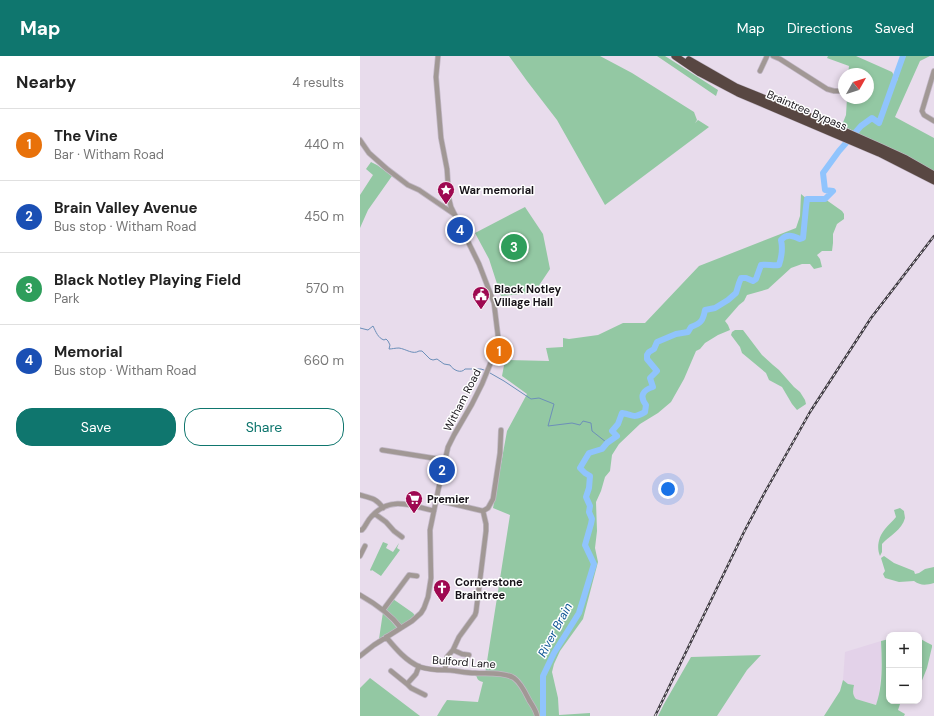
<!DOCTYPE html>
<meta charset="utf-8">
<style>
body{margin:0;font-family:"DM Sans",sans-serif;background:#f2f2f2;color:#222}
.controls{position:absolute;right:12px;bottom:12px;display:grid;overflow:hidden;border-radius:8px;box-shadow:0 2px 6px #0003}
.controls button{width:36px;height:36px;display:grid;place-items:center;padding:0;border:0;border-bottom:1px solid #e0e0e0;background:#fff;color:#222;font:20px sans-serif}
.compass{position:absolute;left:478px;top:12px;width:36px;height:36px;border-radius:50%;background:#fff;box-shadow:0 2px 6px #0003;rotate:51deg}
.you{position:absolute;left:308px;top:433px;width:14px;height:14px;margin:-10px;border:3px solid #fff;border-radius:50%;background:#1a73e8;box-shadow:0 0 0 6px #1a73e833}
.badge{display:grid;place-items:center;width:26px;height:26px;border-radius:50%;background:#0f766e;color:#fff;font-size:13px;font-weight:700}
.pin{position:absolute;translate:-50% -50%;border:2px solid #fff;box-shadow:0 1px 4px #0006}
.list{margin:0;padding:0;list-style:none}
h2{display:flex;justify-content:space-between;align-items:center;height:52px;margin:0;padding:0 16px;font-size:17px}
h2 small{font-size:13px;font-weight:400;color:#767676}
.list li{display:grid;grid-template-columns:26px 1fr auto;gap:12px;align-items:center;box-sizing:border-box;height:72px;padding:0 16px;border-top:1px solid #e0e0e0}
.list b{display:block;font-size:15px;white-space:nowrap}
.list p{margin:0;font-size:13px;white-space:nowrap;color:#767676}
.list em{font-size:13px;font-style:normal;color:#767676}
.actions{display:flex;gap:8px;padding:12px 16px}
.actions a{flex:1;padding:9px 0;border:1px solid #0f766e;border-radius:16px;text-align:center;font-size:14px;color:#0f766e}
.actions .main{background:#0f766e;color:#fff}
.map{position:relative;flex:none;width:574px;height:660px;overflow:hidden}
header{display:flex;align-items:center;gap:24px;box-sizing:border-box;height:56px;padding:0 20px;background:#0f766e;color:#fff}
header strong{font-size:19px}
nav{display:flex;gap:22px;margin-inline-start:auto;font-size:14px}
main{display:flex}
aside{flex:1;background:#fff}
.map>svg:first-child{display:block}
.built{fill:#e3d2e9}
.green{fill:#93c8a3}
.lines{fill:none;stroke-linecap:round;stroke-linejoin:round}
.stream{stroke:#6c8fb9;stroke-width:1}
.river{stroke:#90c4fd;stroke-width:6}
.minor-casing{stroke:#c2b8c6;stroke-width:6}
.highway-casing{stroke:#c2b8c6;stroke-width:8}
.minor{stroke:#a19895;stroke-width:4.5}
.highway{stroke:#584742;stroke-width:7}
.rail-casing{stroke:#3f3a42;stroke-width:2.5}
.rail{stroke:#fff;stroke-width:1;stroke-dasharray:3;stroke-linecap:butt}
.labels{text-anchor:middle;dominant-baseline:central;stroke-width:3;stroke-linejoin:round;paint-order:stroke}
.street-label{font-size:11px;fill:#171319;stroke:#fff}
.poi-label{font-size:11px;font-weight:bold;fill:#171319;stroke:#fff;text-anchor:start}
.water-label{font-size:12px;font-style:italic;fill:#125896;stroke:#fff}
</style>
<header>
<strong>Map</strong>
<nav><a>Map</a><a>Directions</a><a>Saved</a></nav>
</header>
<main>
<aside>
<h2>Nearby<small>4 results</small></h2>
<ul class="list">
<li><span class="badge" style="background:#e8710a">1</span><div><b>The Vine</b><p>Bar · Witham Road</p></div><em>440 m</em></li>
<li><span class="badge" style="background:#1a4fb4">2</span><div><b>Brain Valley Avenue</b><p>Bus stop · Witham Road</p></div><em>450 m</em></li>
<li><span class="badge" style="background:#2e9e5b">3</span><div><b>Black Notley Playing Field</b><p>Park</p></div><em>570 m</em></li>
<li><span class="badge" style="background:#1a4fb4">4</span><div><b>Memorial</b><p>Bus stop · Witham Road</p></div><em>660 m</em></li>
</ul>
<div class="actions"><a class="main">Save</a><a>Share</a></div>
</aside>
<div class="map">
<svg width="574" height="660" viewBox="0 0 574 660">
<rect width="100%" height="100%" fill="#e8dcec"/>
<!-- built -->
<path class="built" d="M521,585v27l-2,29 -3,8 -20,-6 -2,-2 -1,-7 -5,-6 -5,-4 2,-28z"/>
<!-- green -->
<path class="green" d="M149,0h91l32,17 62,39 3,8 -2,3 3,-3 11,7 -104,78 -48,-85 -30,-39z
M297,0h8l53,34 -2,6z
M468,0h28l36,16 5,9 7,-25h26l-10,5 -25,56 39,21v35l-92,-48 4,-10 1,-17h21v-24h-20l1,-8 -22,-8z
M11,106l6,3 15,11 -24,34 -8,18v-33l13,-20 -7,-6z
M441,138l6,5h18l17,12 2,3v5l-7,5 -4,10v9l-1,8h-10l-5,4 3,4 2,8 -8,2 -4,-5h-8l-11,4 -23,21 -21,6 -3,6 -5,4 -14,16 3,4 2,5 -12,5 -13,8 -5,6 -4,2 -12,28 -13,23 -13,11 -18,11 -21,20 -7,11 -2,16 -5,6 -4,14 -5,11 1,29 -2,17 3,14 -15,57 -23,32 -6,13 -2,8 6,26 1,17 31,-2v3h-153l6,-10 4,-6 31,2 5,-20c-5,-1 -6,-3 -7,-8h9l25,-159 -17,-7 14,-77 20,-37 -25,-18 3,-16 44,1 -3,-13 17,-1v-9l6,1 29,-4 25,-12h22l54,-57 97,-38 4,-12z
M165,151l18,27 7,35 -16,24 -33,3 -12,-37 -14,-26z
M375,274h8l19,25 11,10 6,5 15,17 6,5 5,8 1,4 -9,6 -5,-6 -10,-17 -13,-7 -3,-7 -24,-20 -2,-6 -9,-12 1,-3z
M540,452l4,3c0,1 1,6 1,7 -3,12 -16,18 -23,26v8l-2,4c-4,-9 -1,-20 5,-27 3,-4 8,-8 11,-12l-2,-7z
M23,486l5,2 -2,4 7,4 6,-9 -2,5 3,2 -19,26 -9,-6 -1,1 -1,-1z
M524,500l10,7 20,8 1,3 4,-1 6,-4 9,-2v16c-8,2 -13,3 -20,-2l-15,1 -14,-4 -2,-4 2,-3 -4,-13z
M33,543l20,14 3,4 -13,9 -2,-1 -14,-14v-3z
M23,556l14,16 -1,1 -18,12 -1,-1 2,-1z
M559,582l7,4 6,3v2l-5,21 -6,15h-2z
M529,583v62h12l-3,9 7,4 -1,2h-80l16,-25 3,-11 5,4 6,1c-1,5 -2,10 2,14l20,6c7,-20 6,-42 5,-64z
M401,599l-14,15 -30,46h-59l6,-12 27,-47z
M10,622l50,38h-60v-28z"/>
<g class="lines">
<!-- stream -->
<path class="stream" d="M0,272l8,2 5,-4c3,6 5,12 11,14l2,-1 2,2 2,4 -1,4c3,0 6,-1 10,-1 7,1 14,7 20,3h3l8,8 3,1 4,-1 7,5 6,1c3,5 11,9 15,4h16l3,1
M130,317l14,8 27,18 8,-1 15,6 -6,22 24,-3 8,2 3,-4 8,2 1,8 14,11"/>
<!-- river -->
<path class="river" d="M183,660v-40l11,-23 25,-40 15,-49 -9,-19 6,-21 1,-5 -3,-7 1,-6 -4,-9 3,-9 1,-12 -5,-3 -5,-5 9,-15 13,-4 5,-6 10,-7 -5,-5 6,-7 4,-11c12,2 10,6 23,-1l1,-7c-7,-9 -3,-15 7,-18l-3,-9 7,-7 -10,-12v-4l2,-3 5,-3 3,-7 19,-8 12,-2 3,-5c10,-4 12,-6 14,-17l10,-2 13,-8 8,-7 3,-10 2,-5h5l7,3 3,-2 5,-14c7,-1 12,1 18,0 3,-9 4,-16 2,-25 6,-7 12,-4 19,-1l3,-1 3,-31 1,-8h18l8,-8 -8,-1 -2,-17 16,-22 22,-25 11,-8 7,5 24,-67"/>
<defs>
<path id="minor" d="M413,0l7,3 47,30 7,2h10
M400,15l7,-15
M574,15l-12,40 2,4 10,6
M0,84l9,13 18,16 21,16 11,5 35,24
M22,394l63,10
M0,439c11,3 16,3 23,13
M76,444l47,11
M123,455l5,-3 5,-9 7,-46 1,-23
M15,458l11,8 8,9 8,6
M0,474h2c4,-4 5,-9 9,-13 18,-21 40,-12 63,-6
M0,500l5,-10
M0,539c16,9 30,19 41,33
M23,554l26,-35 8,1
M26,581c10,12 20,24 34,30 10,3 15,3 24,3 10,0 21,3 31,3 10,1 30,-1 39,5 7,5 11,14 15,22 3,5 7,10 8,16
M93,594l9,4 7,1
M0,600l14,-11 38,-24 9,-8 3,-5 4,-11 3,-19 -1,-48 8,-39 10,-44 6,-12 18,-31 10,-20 9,-22 7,-26 -4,-33 -15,-39 -28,-57 -2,-8 -2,-30 -6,-31 -5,-61 2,-21
M59,610l-3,8 -9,10 4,4 14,7
M85,614l2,-13 6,-7 6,-13 16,-22 1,-3 10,-81v-7l-3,-13
M31,615l16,13"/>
<path id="highway" d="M315,0l25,17 38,20 141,60 55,28
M329,4l47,27 92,37 54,24 24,11 28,16"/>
</defs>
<!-- minor casing -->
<use href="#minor" class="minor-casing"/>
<!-- highway casing -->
<use href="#highway" class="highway-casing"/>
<!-- minor -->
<use href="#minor" class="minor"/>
<!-- highway -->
<use href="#highway" class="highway"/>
<defs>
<path id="rail" d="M295,660l89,-184 21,-40 45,-80 61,-94 63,-82"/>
</defs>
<!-- rail casing -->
<use href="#rail" class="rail-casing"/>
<!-- rail -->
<use href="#rail" class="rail"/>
</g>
<!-- icons -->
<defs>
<symbol id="sight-pin" viewBox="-11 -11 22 30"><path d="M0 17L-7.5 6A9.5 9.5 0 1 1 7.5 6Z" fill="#9e0851" stroke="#fff"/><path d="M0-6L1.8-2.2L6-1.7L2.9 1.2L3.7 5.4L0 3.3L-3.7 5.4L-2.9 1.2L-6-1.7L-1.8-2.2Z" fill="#fff"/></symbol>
<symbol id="civic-pin" viewBox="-11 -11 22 30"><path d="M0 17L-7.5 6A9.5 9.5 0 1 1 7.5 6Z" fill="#9e0851" stroke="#fff"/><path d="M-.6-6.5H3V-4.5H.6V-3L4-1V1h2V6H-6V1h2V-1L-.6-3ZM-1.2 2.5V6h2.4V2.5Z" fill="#fff"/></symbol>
<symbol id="supermarket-pin" viewBox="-11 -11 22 30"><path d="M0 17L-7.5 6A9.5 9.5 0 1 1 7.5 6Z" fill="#9e0851" stroke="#fff"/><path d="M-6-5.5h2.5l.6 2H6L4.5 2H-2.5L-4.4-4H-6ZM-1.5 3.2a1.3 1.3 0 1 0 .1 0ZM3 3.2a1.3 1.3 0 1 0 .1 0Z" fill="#fff"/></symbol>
<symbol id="church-pin" viewBox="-11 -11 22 30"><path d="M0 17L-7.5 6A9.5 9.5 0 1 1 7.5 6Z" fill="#9e0851" stroke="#fff"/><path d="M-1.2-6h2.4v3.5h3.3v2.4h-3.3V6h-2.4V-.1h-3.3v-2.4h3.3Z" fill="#fff"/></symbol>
</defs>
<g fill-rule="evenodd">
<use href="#sight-pin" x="76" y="124" width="20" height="27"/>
<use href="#civic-pin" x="111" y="229" width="20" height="27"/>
<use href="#supermarket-pin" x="44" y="433" width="20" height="27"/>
<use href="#church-pin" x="72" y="522" width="20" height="27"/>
</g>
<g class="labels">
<!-- street labels -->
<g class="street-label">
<text transform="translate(447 54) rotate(23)">Braintree Bypass</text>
<text transform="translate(102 344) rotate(-63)">Witham Road</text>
<text transform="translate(104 606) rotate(4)">Bulford Lane</text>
</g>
<!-- poi labels -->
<g class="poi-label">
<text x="99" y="134">War memorial</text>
<text x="134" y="233">Black Notley<tspan x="134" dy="13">Village Hall</tspan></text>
<text x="67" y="443">Premier</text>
<text x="95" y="526">Cornerstone<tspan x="95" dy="13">Braintree</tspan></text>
</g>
<!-- water labels -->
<g class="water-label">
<text transform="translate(195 574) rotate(-62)">River Brain</text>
</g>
</g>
</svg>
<div class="controls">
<button>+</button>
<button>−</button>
</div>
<svg class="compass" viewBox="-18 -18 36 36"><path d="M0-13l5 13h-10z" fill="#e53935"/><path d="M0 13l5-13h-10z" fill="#767676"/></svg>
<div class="you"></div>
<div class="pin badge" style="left:139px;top:295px;background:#e8710a">1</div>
<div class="pin badge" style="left:82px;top:414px;background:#1a4fb4">2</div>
<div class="pin badge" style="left:154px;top:191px;background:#2e9e5b">3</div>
<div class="pin badge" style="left:100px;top:174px;background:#1a4fb4">4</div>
</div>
</main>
